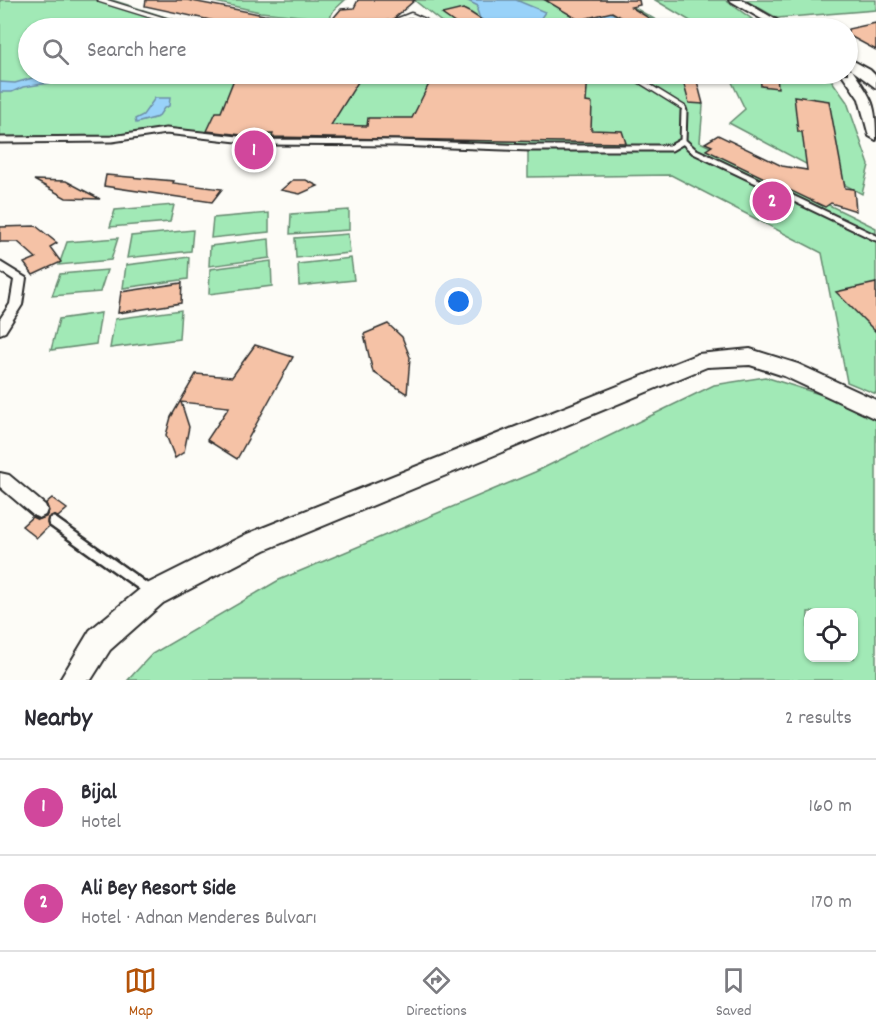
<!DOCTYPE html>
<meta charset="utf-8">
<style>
body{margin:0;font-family:Dekko,sans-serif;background:#f7f7f7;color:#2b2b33}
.controls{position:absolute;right:18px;bottom:18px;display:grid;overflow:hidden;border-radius:12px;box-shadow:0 2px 4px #0004}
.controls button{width:54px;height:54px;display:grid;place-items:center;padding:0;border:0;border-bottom:2px solid #e1e1e2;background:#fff;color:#2b2b33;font:30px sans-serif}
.you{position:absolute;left:459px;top:302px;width:21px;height:21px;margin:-15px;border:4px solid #fff;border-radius:50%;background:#1a73e8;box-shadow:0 0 0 9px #1a73e833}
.badge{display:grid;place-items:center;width:39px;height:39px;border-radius:50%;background:#b45309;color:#fff;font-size:20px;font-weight:700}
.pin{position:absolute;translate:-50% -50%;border:3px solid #fff;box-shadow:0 2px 6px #0006}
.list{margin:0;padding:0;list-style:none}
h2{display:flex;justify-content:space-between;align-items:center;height:78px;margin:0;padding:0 24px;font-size:26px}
h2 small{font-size:20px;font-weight:400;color:#7c7c81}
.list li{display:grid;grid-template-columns:39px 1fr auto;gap:18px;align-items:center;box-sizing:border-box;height:96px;padding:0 24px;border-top:2px solid #e1e1e2}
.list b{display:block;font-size:22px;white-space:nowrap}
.list p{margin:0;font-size:20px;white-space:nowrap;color:#7c7c81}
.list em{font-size:20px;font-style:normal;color:#7c7c81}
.icon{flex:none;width:33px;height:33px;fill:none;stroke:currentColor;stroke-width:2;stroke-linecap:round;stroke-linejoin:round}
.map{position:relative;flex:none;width:876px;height:680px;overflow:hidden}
.search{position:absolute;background:#fff;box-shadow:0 2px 4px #0004;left:18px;right:18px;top:18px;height:66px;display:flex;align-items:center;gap:15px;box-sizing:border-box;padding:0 21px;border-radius:33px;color:#7c7c81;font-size:22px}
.sheet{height:270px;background:#fff}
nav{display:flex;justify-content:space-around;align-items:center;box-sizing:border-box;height:84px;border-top:2px solid #e1e1e2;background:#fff;font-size:16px;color:#7c7c81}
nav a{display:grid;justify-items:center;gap:3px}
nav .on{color:#b45309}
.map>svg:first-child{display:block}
.green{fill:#a1e9b6;stroke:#668a70;stroke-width:1.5;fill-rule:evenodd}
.water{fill:#99d2f9;stroke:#6d8fa7;stroke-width:1.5}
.building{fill:#f5c2a6;stroke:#2b2b2b;stroke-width:1.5}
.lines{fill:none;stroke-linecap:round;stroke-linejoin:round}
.lane-far2-casing{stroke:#2b2b2b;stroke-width:7}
.lane-far1-casing{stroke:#2b2b2b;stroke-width:9}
.lane-casing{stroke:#2b2b2b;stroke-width:14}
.street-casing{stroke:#2b2b2b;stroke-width:4}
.secondary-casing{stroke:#2b2b2b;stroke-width:4}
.lane-far2{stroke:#fdfcf7;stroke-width:4}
.lane-far1{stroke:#fdfcf7;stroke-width:5}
.lane{stroke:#fdfcf7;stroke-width:9}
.street{fill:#fdfcf7;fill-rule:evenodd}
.secondary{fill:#fdfcf7;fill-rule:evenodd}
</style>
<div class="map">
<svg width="876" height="680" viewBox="0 0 876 680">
<rect width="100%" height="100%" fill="#fdfcf7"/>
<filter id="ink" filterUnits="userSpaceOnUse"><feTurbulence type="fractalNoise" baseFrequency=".0167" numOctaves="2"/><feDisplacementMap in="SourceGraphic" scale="12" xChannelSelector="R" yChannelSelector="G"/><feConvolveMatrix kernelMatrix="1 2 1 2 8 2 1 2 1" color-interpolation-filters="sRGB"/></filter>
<g filter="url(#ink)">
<!-- green -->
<path class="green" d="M0,0h112l88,28h-172v46h627l32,3 16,29 -3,36 176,86v166l-29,-12 -25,-129 -151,-78 -143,2v-30l-266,-8 -94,-10 -59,7 -109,3z
M216,0h129l-11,10 -5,9 -69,-7 -45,-10z
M414,0h207l49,28h-221z
M655,0h70l27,19 -20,6 -2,3h-28z
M745,0h131v10l-99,8z
M728,74h99l20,28 22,63 -7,29 -133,-71 16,-14z
M174,205l-4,17 -60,5 5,-17z
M349,210v20l-59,4 1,-20z
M269,213v19l-58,6 2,-20z
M193,230l-2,21 -64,7 4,-22z
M348,234l2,19 -54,5 -1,-20z
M118,238l-7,22 -52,5 8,-23z
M269,239l1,19 -61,8 1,-20z
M189,257l-1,22 -65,9 3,-23z
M351,258l3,22 -55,6 -1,-22z
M271,261l1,25 -63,8 1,-25z
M107,270l-7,22 -48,4 8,-22z
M181,310l-2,29 -69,9 5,-29z
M101,313l-5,31 -45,6 8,-31z
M765,377l86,27 25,14v262h-748l24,-26 127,-74 256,-108 179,-87zM808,612h46v46h-46z"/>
<!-- water -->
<path class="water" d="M466,0h50l29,12 -4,6c5,7 15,10 23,9l1,-3c15,-2 18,4 30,-8l-5,-4 12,-6 31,22h-10l-9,-3 -7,3h-116l-10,-6 -4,-12 1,-4z
M46,74h20l3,2 -6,5 -40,6 -11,5h-12v-10l15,1z
M155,98h15l-1,8 -5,2 -6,9 -22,6 -1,-4 8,-4z"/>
<!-- building -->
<path class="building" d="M146,0h41l77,15 47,4v9l-73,-2 -93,-20z
M358,0h57l-23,20 -14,2 1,6h-54l16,-19 13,-1z
M545,0h94l1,5 -9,2 29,18 -20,3 -28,-16 -33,8z
M463,9l8,4 23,15 -35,-2 -17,-12z
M876,23v27l-28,-15v-6z
M236,74h127l-32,51 36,1 1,-8h44l22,-44h154l-2,28 6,1 -1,27 31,1 4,12 -354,-6 1,-3 -31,1 -35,-4 9,-19h5z
M760,74l17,1 1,13 -17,-2z
M683,81h14l6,23 -14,-1z
M794,96l35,5 16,87 9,1 2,22 -25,-8 -6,4 -119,-57 6,-4 -7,-3 13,-8 64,31 25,4 -5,-38h-4z
M106,175l68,6 -1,2 49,6 -10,13 -108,-16z
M34,180l32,1 34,18 -34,-1z
M293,180h13l12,6 -18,8 -19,-4z
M36,226l21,17 -7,4 11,15 -28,13 -9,-12 12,-5 -18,-16h-18v-15z
M182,283l-1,20 -63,10 3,-21z
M876,283v49l-40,-40z
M388,324l14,13 8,20 -3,37 -34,-22 -3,-12 -6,-26z
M255,345l38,12 -56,102 -30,-19 22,-33 -48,-5 8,25 -5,25 -9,6 -9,-23 5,-18 25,-43 36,3z
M52,498l15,11 -9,8 -5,-2 -5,3v9l-11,11 -15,-12 10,-9 6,3 8,-3 3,-6 -3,-8z"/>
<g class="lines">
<defs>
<path id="lane-far2" d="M100,0l91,28
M405,28l-10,-4 1,-3 15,-6 14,6 -1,7
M751,28l19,-8
M622,74h7l55,34v4"/>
<path id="lane-far1" d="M0,140l112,-1 54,-8 98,11 132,1 135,5h140l12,-7
M683,141l1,-30
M683,141l11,10 182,87"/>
<path id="lane" d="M53,522l98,70"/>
<path id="street" d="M0,262l26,16 -4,27 -17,27 -5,2v-15l10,-15 4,-24 -14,-9z
M0,473l9,2 36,30 2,5 -2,5 -6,3 -6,-3 -33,-28z"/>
<path id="secondary" d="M729,0h13l48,28h-13z
M848,58l22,12 6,6v12l-28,-21z
M848,69l4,1c21,30 24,34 24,70l-7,-4 -10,-37 -17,-25h6z
M750,349l48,15 78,36v19l-92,-43 -34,-11 -43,2 -442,183 -102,53 -53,47 -19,30h-31l30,-50 55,-45 102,-51 451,-180z"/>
</defs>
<!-- lane-far2 casing -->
<use href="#lane-far2" class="lane-far2-casing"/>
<!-- lane-far1 casing -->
<use href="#lane-far1" class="lane-far1-casing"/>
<!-- lane casing -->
<use href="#lane" class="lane-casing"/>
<!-- street casing -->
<use href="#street" class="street-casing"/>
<!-- secondary casing -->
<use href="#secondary" class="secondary-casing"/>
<!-- lane-far2 -->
<use href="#lane-far2" class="lane-far2"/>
<!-- lane-far1 -->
<use href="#lane-far1" class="lane-far1"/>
<!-- lane -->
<use href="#lane" class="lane"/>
<!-- street -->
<use href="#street" class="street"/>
<!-- secondary -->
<use href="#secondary" class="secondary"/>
</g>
</g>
</svg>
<div class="controls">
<button><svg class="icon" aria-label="locate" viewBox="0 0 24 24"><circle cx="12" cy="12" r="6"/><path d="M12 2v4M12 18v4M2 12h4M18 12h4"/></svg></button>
</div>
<div class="you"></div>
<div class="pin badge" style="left:254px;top:150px;background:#d1479c">1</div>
<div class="pin badge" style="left:772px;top:201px;background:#d1479c">2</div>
<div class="search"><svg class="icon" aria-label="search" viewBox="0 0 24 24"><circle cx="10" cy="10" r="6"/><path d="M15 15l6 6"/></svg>Search here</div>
</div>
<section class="sheet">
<h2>Nearby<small>2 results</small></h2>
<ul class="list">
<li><span class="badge" style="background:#d1479c">1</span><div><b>Bijal</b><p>Hotel</p></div><em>160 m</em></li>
<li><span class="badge" style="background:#d1479c">2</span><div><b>Ali Bey Resort Side</b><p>Hotel · Adnan Menderes Bulvarı</p></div><em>170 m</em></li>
</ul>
</section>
<nav>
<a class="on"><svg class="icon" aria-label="map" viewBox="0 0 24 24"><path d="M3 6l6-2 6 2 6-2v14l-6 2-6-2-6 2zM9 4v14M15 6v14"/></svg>Map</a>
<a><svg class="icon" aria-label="directions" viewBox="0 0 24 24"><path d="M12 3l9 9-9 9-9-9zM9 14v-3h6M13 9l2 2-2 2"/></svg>Directions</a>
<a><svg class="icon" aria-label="saved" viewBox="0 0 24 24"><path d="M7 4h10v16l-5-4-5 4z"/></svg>Saved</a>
</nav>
